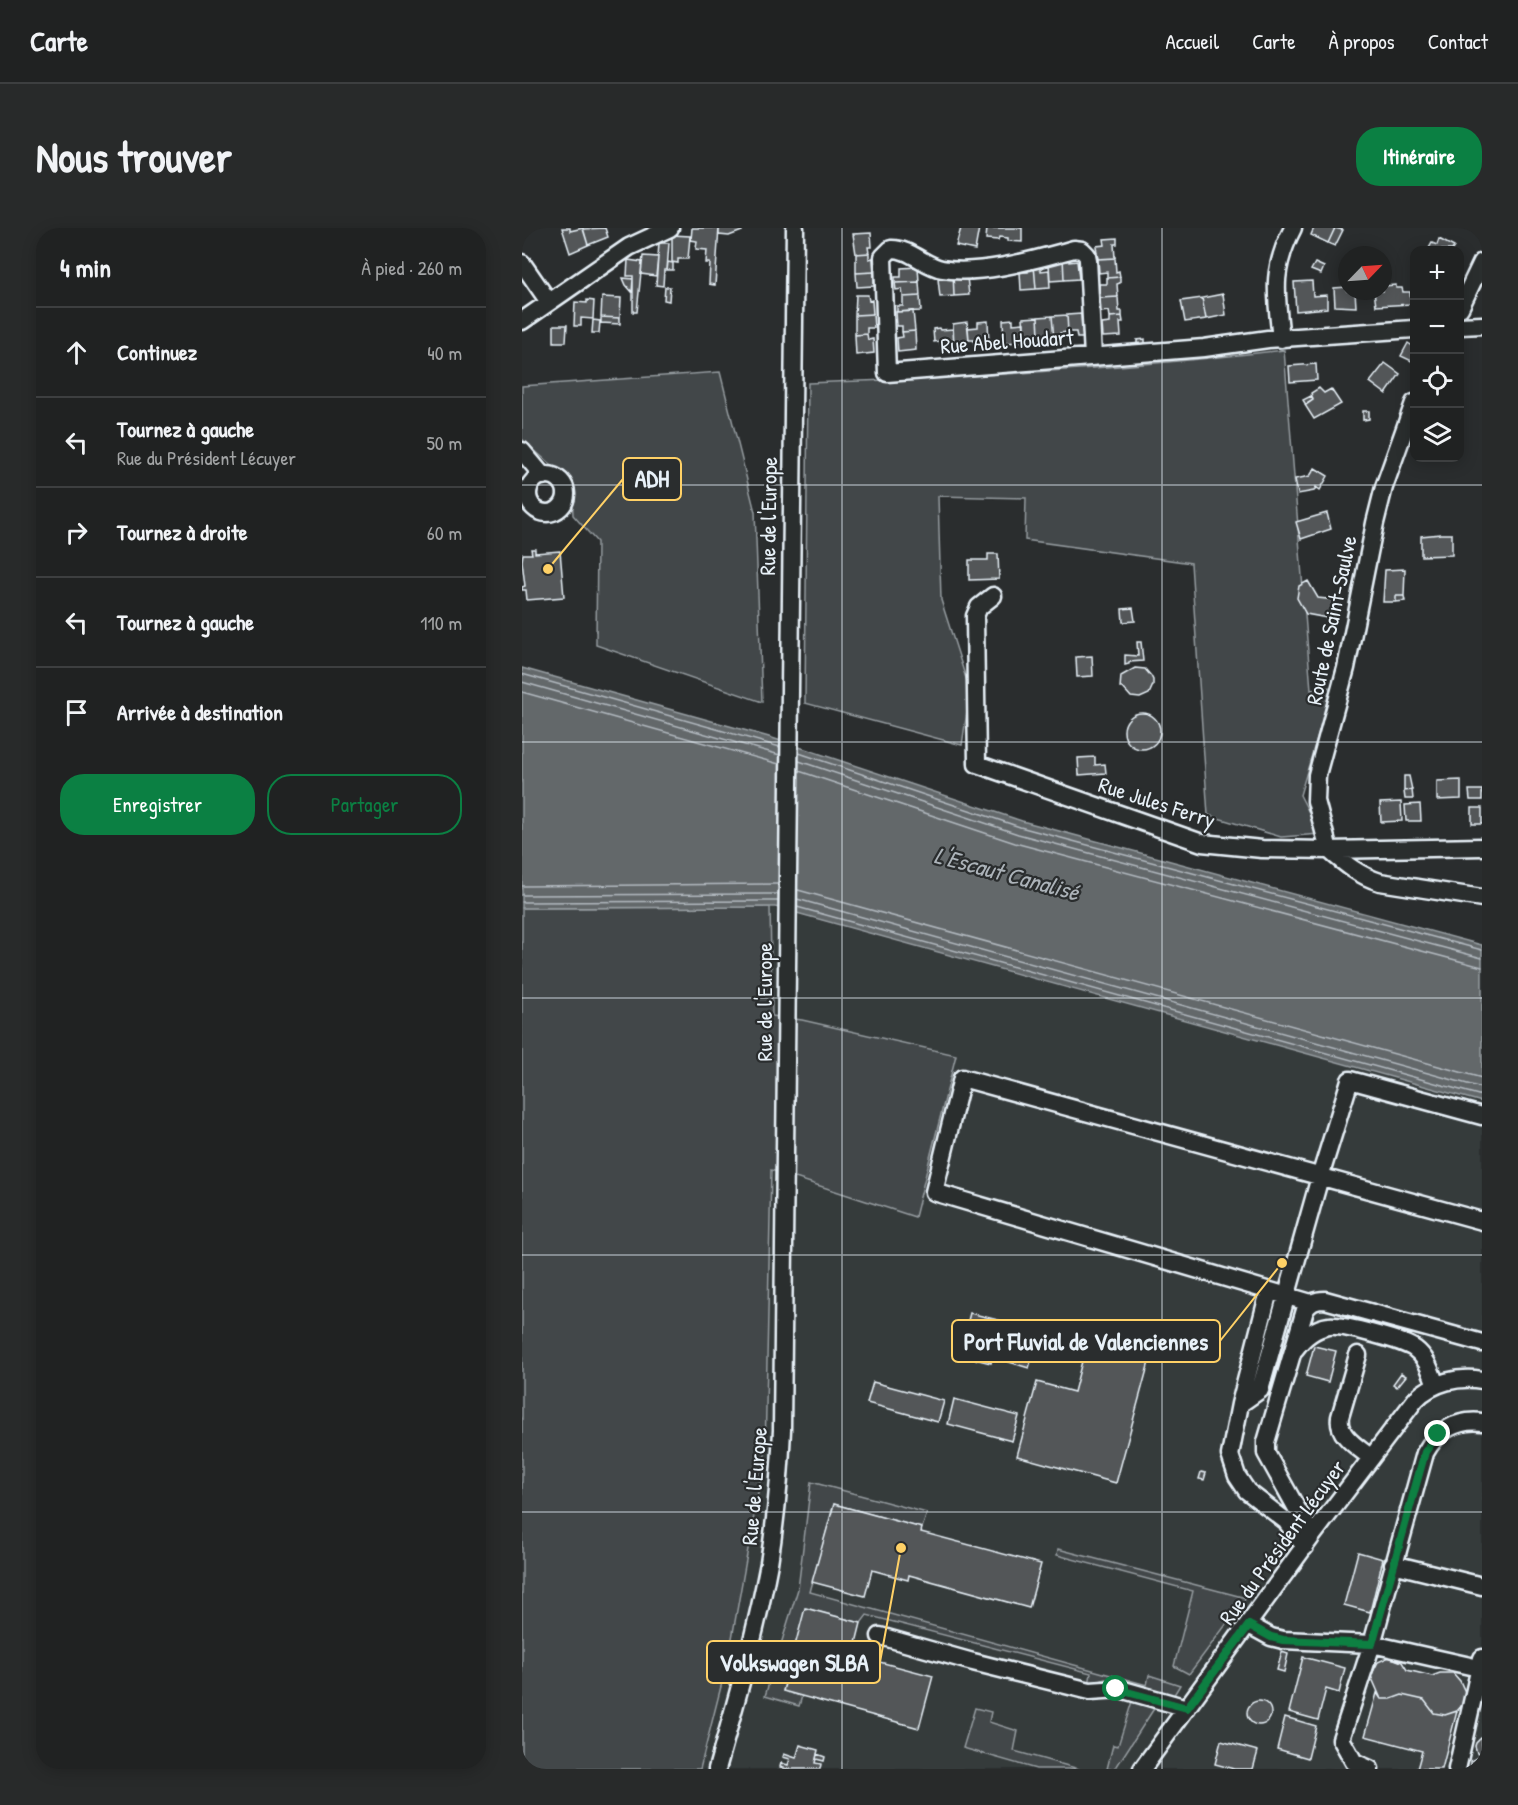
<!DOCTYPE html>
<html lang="fr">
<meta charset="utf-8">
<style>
body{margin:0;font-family:"Patrick Hand",sans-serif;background:#282a2a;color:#f1f3f6}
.controls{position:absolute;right:18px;top:18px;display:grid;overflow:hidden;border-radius:12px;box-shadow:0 3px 15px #0003}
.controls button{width:54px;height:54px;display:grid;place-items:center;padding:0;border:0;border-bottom:2px solid #3d3f40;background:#202222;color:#f1f3f6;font:30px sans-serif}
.compass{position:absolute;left:816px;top:18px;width:54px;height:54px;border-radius:50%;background:#202222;box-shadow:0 3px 15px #0003;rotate:65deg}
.stop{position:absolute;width:18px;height:18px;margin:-14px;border:4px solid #0b8043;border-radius:50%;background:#fff}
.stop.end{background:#0b8043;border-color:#fff;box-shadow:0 2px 6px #0008}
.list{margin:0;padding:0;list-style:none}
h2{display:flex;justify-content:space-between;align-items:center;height:78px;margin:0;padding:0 24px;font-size:26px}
h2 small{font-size:20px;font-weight:400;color:#a2a4a5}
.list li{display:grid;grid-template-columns:39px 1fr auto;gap:18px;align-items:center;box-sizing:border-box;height:90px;padding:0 24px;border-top:2px solid #3d3f40}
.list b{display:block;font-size:22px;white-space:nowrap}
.list p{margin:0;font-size:20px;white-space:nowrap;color:#a2a4a5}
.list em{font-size:20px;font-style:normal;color:#a2a4a5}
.actions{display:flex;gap:12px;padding:18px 24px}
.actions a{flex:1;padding:14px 0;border:2px solid #0b8043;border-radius:24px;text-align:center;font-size:21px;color:#0b8043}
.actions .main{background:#0b8043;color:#fff}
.icon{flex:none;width:33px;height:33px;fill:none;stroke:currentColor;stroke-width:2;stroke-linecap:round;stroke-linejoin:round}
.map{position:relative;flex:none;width:960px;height:1541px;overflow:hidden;border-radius:24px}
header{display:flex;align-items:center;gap:36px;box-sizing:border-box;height:84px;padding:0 30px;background:#202222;border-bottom:2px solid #3d3f40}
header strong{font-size:28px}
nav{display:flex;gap:33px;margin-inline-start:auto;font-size:21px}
.intro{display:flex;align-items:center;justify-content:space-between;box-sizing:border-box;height:144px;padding:0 36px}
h1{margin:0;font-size:42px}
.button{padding:15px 27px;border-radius:24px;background:#0b8043;color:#fff;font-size:21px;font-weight:700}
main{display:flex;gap:36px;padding:0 36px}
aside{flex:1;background:#202222;border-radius:24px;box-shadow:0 3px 15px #0003}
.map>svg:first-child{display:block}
.built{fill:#363a3b}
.green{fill:#424648;stroke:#959ca0;stroke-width:1.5}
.water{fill:#63686b;stroke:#989fa3;stroke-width:1.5}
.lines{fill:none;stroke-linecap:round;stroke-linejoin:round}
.shore{stroke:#b3bac0;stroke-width:1.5}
.building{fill:#535759;stroke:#e8f1f8;stroke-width:1.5}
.minor-casing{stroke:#e8f1f8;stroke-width:21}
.minor{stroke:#2a2d2e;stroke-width:16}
.route{stroke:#0b8043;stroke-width:8}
.grid{fill:none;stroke:#e8f1f8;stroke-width:1.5;stroke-opacity:0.55}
.labels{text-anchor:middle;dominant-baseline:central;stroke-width:4.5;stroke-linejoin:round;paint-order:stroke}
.street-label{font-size:22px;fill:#e8f1f8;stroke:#2a2d2e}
.water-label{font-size:24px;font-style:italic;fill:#acb3b9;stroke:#2a2d2e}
.leader{fill:none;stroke:#ffd166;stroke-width:2}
.callout-dot{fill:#ffd166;stroke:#2a2d2e;stroke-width:2}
.callout{fill:#2a2d2e;stroke:#ffd166;stroke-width:2}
.callout-label{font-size:24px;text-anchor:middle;font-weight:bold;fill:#e8f1f8}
</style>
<header>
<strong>Carte</strong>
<nav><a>Accueil</a><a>Carte</a><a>À propos</a><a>Contact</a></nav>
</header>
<div class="intro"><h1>Nous trouver</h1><a class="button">Itinéraire</a></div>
<main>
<aside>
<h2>4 min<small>À pied · 260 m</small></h2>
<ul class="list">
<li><svg class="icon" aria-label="ahead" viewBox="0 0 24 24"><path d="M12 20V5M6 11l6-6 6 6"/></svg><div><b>Continuez</b></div><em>40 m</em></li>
<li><svg class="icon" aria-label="left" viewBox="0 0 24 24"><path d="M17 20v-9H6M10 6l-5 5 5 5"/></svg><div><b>Tournez à gauche</b><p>Rue du Président Lécuyer</p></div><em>50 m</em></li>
<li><svg class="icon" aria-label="right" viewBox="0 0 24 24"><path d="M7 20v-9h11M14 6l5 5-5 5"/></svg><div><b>Tournez à droite</b></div><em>60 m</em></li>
<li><svg class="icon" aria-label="left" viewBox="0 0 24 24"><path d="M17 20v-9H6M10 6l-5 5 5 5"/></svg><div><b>Tournez à gauche</b></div><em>110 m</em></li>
<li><svg class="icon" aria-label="arrive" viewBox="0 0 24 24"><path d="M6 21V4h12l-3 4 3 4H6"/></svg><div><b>Arrivée à destination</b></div></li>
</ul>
<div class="actions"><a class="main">Enregistrer</a><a>Partager</a></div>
</aside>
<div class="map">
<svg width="960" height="1541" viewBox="0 0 960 1541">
<rect width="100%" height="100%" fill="#2a2d2e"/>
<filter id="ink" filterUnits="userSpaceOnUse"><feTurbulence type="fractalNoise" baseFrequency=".0167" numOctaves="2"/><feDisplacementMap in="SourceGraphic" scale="12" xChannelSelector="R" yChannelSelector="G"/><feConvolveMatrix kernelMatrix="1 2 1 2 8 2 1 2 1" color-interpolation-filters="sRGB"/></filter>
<g filter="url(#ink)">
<!-- built -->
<path class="built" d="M248,679l712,195v667h-782l29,-114 36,-201 6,-284 185,-115 -154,-35 -30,-4z"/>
<!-- green -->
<path class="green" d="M762,122l27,340 21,-3 -32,108 20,39 -39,3 -73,-22 -17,-252 -166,-23 1,-42 -88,-2 3,104 29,91 -8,54 -157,-42 3,-320c159,-6 317,-14 476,-33z
M198,144l35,140 7,190 -166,-57 1,-103 -24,-27 -1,-27 -10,-13 -40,-36v-53z
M248,679l2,109 30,4 154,35 -41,162 -144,-47 -6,284 -36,201 -29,114h-178v-861z
M289,1254l116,31 -5,15 -88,-24 -24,88 337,93 2,-10 31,10 -8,13 -67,-19 -16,6 2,-12 -224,-58 -6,8 -55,-15 -23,83 19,5 -3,10 -34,-10 33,-107z
M536,1321l188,49 -57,76 -15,-8 19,-75 -136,-36z
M611,1470l22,9 -40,62h-8l6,-24 5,1z
M453,1480l16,4 -2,10 29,9 -4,20 65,18h-43l-73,-21z"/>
<!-- water -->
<path class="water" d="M0,440l247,69 253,84 460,124v157l-707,-195 -253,1z"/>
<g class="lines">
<!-- shore -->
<path class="shore" d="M0,446l258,73
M0,454l258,73
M0,464l257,72
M277,525l221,74 462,123
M277,533l219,73 464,124
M277,543l216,72 467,124
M0,658l256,-2
M276,662l684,188
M0,667l256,-1
M275,671l685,189
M0,674l256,-1
M275,679l685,189"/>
</g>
<!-- building -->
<path class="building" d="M40,0h8v3l13,-3 5,17 -18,8z
M83,0l3,9 -20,8 -5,-16z
M170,0h27l-4,57 -6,-1 1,-21h-4l1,-13 -11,-1 1,-8 -6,-1z
M219,0l1,3 -13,5 -10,-1v-6l2,-1z
M439,0h18l-4,22 -19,-4z
M465,0h35v14l-14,-1v-3l-9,-1 -1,3 -12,-1z
M792,0h21l-7,15 -17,-8z
M813,0l8,2 -8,16 -7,-3z
M349,5l1,14h-4l1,6 -13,1 -3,-20z
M150,7l18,1 -2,23h-10v4l-6,-1z
M595,10v6h-3l1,14 -17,1 -2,-13 9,-1 -1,-6z
M917,11l15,8 -2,3h-24l4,-7 5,2z
M137,15h10l-2,27h-3l-1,16 -7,-1z
M347,25v6l4,-1 1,14 -18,1v-19z
M121,28l15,1 -2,19 -15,-2z
M547,28v6l8,-1 2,18 -15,1 -1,-23z
M534,29h7l1,23 -14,1 -1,-17 7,-1z
M593,30l1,14 3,-1 1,6 -13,1v-6l-8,1 -1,-14z
M106,32l14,2 -5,50h-4v-36h-6z
M146,34l5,1v7h-6z
M793,35l9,4 -3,7 -10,-4z
M519,36v7l8,-1 1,18 -14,1 -2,-24z
M505,37h7l2,24 -15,1 -1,-18h8z
M396,39l1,15 -24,1v-6h6v-9z
M352,44v14l-17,1 -1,-14z
M424,44h7l1,24 -14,1 -2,-18h8z
M431,44l14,5 2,18 -15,1z
M598,49v6l-3,1 1,13 -18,1 -1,-14h8v-6z
M101,50l10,1 -1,13 -6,-7z
M790,53l1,15 14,-1v13l-31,3 -2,-29z
M397,54l1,14 -17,1 -1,-8 -6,1 -1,-7z
M874,57v3h6l1,4h7l1,12 -35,2 -2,-15h9v-5z
M143,59h5l-1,14 -5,-1z
M825,59v4h8l1,16 -21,-1 -1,-18z
M701,66l3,21 -20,4 -4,-21z
M334,67h12l1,6 3,-1 1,14 -18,1z
M398,68l1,15 -24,1v-6h6v-9z
M80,69l19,1 -1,20 -19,-1z
M596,69l1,14h3v5l-12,1 -1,-6 -8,1 -1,-14z
M680,70l4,21 -21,3 -4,-21z
M65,72l7,1 -1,18 -12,-1v8h-7l1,-24 12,1z
M391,83l2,20 -13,1v-6h-5l-1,-14z
M351,86l1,14h-7v6l-12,1v-20z
M559,86l2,24h-6l-1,-6h-8l-1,-17z
M545,87l1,17 -8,1v6l-6,1 -2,-24z
M530,88l2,24h-6l-1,-6h-8l-1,-17z
M600,88l1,6h-3l1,14 -18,1 -1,-13 8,-1v-6z
M79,89l19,1v6l-19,-1z
M516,89l1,17 -8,1v6l-6,1 -2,-24z
M491,91v5l11,-1v12l-5,1 1,6 -16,1 -1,-23z
M71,92l7,1 -1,12h-7z
M466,93l1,23 -15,1v-5h-5l-1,-12 10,-1v-5z
M445,94l2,18h-9l1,7h-7l-1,-23z
M32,97h13l-1,17h-12z
M417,100l1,2 13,-1 1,18 -13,1 -1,-7 -6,1 -1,-13z
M393,103l1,19 -18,2 -1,-14 6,-1 -1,-5z
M345,106l1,6 5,-1 1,14 -18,2 -1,-20z
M623,111v5l-8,1v-5z
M886,115l6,4v15l-13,-6z
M863,135l15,11 -14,20 -16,-12z
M794,136l1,16 -27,2 -1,-16z
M797,160l5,5 7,-4 10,15 -27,15 -9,-14 8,-5 -2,-7z
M789,168l2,4 -7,5 -3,-5z
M841,183h6v8l-6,1z
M793,240l13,8 -8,14 -4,-3 -2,4 -16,3 -3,-15 15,-3z
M805,285l4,16 -30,10 -5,-17z
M919,306h11v21l-31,1v-20z
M9,321h4v4l25,-2 4,46 -37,3 -1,-10h-4v-3l3,-1 -3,-25 1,-7h9z
M466,326h10l1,25 -30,1v-20h19z
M883,341l-1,27h-8v6h-13l2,-32z
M786,353l10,17 18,2 -3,19 -27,-5 -9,-16 2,-12z
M874,368h8l1,5 -9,1z
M611,380l2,13 -12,1 -1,-13z
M615,414h4l2,19 -14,1v2l-4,1v-10l13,1z
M570,428l1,20 -16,1 -1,-20z
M613,440l10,1 6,7 2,4v5l-4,9 -9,4 -9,-1 -8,-9h-3l1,-12z
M602 503a18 18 0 1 1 36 0a18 18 0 1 1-36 0Z
M573,529v8l10,-1 1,9 -27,2 -1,-17z
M882,548h5l3,14 -8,1z
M939,552v19l-24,1v-19z
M890,562l1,9h-8l-1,-8z
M947,562h13v10h-12z
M879,574l1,19 -21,1 -1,-19z
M898,576l1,17h-15l-1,-16z
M950,580h10v16h-10z
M448,1085l32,8 -11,42 -32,-8z
M570,1095l63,17 -39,143 -99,-27 20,-74 37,10z
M497,1100l20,5 -10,35 -20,-6z
M792,1118l22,5 -8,31 -22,-6z
M879,1145l5,3 -9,11 -4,-3z
M351,1154l71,19 -6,21 -71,-19z
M432,1171l65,17 -7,25 -64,-17z
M679,1244l5,1 -2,7 -5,-1z
M312,1276l88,24 -1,4 120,32 -12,44 -120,-33 -1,5 -36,-10 -7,26 -53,-14z
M836,1324l25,7 -13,53 -26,-7z
M283,1380l56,15 -8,32 80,21 -14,52 -136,-37z
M760,1424l6,2 -4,18 -7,-2z
M781,1429l42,11 -6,25 -13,-4 -8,31 -29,-8z
M867,1429l13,5 5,8 25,6 8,-3h13l7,8 5,11 -1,11 -7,8 -12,4 -11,-2 -10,-13 -22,-5 -11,4h-10l-10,-23 7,-14z
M855,1465l4,6h10l11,-4 22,5 10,13 11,2 12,-4 -15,58h-25l5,-18 -57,-15z
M725 1485a12 12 0 1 1 24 0a12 12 0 1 1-24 0Z
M763,1489l31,9 -8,32 -31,-9z
M959,1510h1v19l-5,-4 -2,-7 1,-3z
M699,1513l37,10 -5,18h-19l-19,-5z
M278,1517l18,5 -3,13 6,1 -1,5h-33l-7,-2 1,-4 7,2 2,-6 -7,-2 1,-3 12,4z
M295,1526l8,3 -1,4 -8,-2z
M958,1528l2,13h-11v-8z"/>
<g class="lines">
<defs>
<path id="minor" d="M0,35l27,39
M938,80l22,-46
M0,93l107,-74 41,-19
M938,98l22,-1
M759,111c-5,-45 -10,-69 12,-111
M571,129l-5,-97 -1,-5 -5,-5 -8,-1c-37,10 -94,27 -132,20 -17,-3 -33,-21 -51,-20l-8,8 4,116 317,-25 64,-9 146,-10
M0,223l21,25
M6 266a19 19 0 1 1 38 0a19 19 0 1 1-38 0Z
M471,368l-14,11 -4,9 2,148 225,79 60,6 67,1 153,-3
M807,622l-13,-49 1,-26 29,-107 29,-145 9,-36 30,-84
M807,622c16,14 31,26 51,32l102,16
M747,1063l-29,113 -10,51 7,21 10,15 39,30 19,26
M789,1075l-377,-111 28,-114 520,143
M773,1121c8,-11 20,-21 34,-23 12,-2 77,15 86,23 12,9 16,23 21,36
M836,1127l-18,62c-3,19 18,30 31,41
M718,1176l20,-14 60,-213 30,-97 132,36
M790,1308l-46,-83v-11l39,-132c5,-8 11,-10 20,-10l157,43
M871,1336l89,22
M727,1397l22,12 12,3 89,4 107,24
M358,1408l93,26 117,29 30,-2 67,19
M195,1541c19,-68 39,-136 52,-206 7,-44 11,-88 13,-133l13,-1202
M620,1541l170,-233 104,-137c17,-17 43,-23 66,-19
M848,1541l-16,-7 -13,-23 31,-95 53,-191c12,-22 32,-34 57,-31
M935,1541l25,-111"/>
</defs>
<!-- minor casing -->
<use href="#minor" class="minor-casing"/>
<!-- minor -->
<use href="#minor" class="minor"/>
</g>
</g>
<g class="lines" filter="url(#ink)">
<!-- route -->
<path class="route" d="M594,1461l71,19 62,-83 22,12 12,3 89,4 53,-192 13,-18"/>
</g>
<!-- grid -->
<path class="grid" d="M320,0v1541M640,0v1541M0,257h960M0,514h960M0,770h960M0,1027h960M0,1284h960"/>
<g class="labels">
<!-- street labels -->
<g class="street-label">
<text transform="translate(485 113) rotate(-4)">Rue Abel Houdart</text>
<text transform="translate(246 288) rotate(-89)">Rue de l'Europe</text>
<text transform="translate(809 392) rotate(-78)">Route de Saint-Saulve</text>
<text transform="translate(635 574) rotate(18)">Rue Jules Ferry</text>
<text transform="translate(242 774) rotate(-90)">Rue de l'Europe</text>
<text transform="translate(232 1258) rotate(-85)">Rue de l'Europe</text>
<text transform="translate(760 1314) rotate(-54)">Rue du Président Lécuyer</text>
</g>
<!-- water labels -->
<g class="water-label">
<text transform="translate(485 645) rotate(15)">L'Escaut Canalisé</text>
</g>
</g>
<!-- callouts -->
<path class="leader" d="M26 341L101 251M760 1035L698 1113M379 1320L358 1434"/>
<g class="callout-dot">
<circle cx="26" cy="341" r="6"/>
<circle cx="760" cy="1035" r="6"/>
<circle cx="379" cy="1320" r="6"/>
</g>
<g class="callout">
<rect x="101" y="230" width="58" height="42" rx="6"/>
<rect x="430" y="1092" width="268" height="42" rx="6"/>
<rect x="185" y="1413" width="173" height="42" rx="6"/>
</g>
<g class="callout-label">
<text x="130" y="259">ADH</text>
<text x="564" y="1122">Port Fluvial de Valenciennes</text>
<text x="272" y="1443">Volkswagen SLBA</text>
</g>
</svg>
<div class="controls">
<button>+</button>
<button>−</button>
<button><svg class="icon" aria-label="locate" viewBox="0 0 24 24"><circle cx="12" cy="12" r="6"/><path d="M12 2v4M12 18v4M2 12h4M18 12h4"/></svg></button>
<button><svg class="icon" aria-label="layers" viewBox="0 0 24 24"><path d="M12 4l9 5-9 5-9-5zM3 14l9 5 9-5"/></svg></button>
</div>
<svg class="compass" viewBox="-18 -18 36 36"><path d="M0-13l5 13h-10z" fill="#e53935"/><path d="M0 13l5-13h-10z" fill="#a2a4a5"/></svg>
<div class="stop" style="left:594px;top:1461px"></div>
<div class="stop end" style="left:916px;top:1206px"></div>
</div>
</main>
